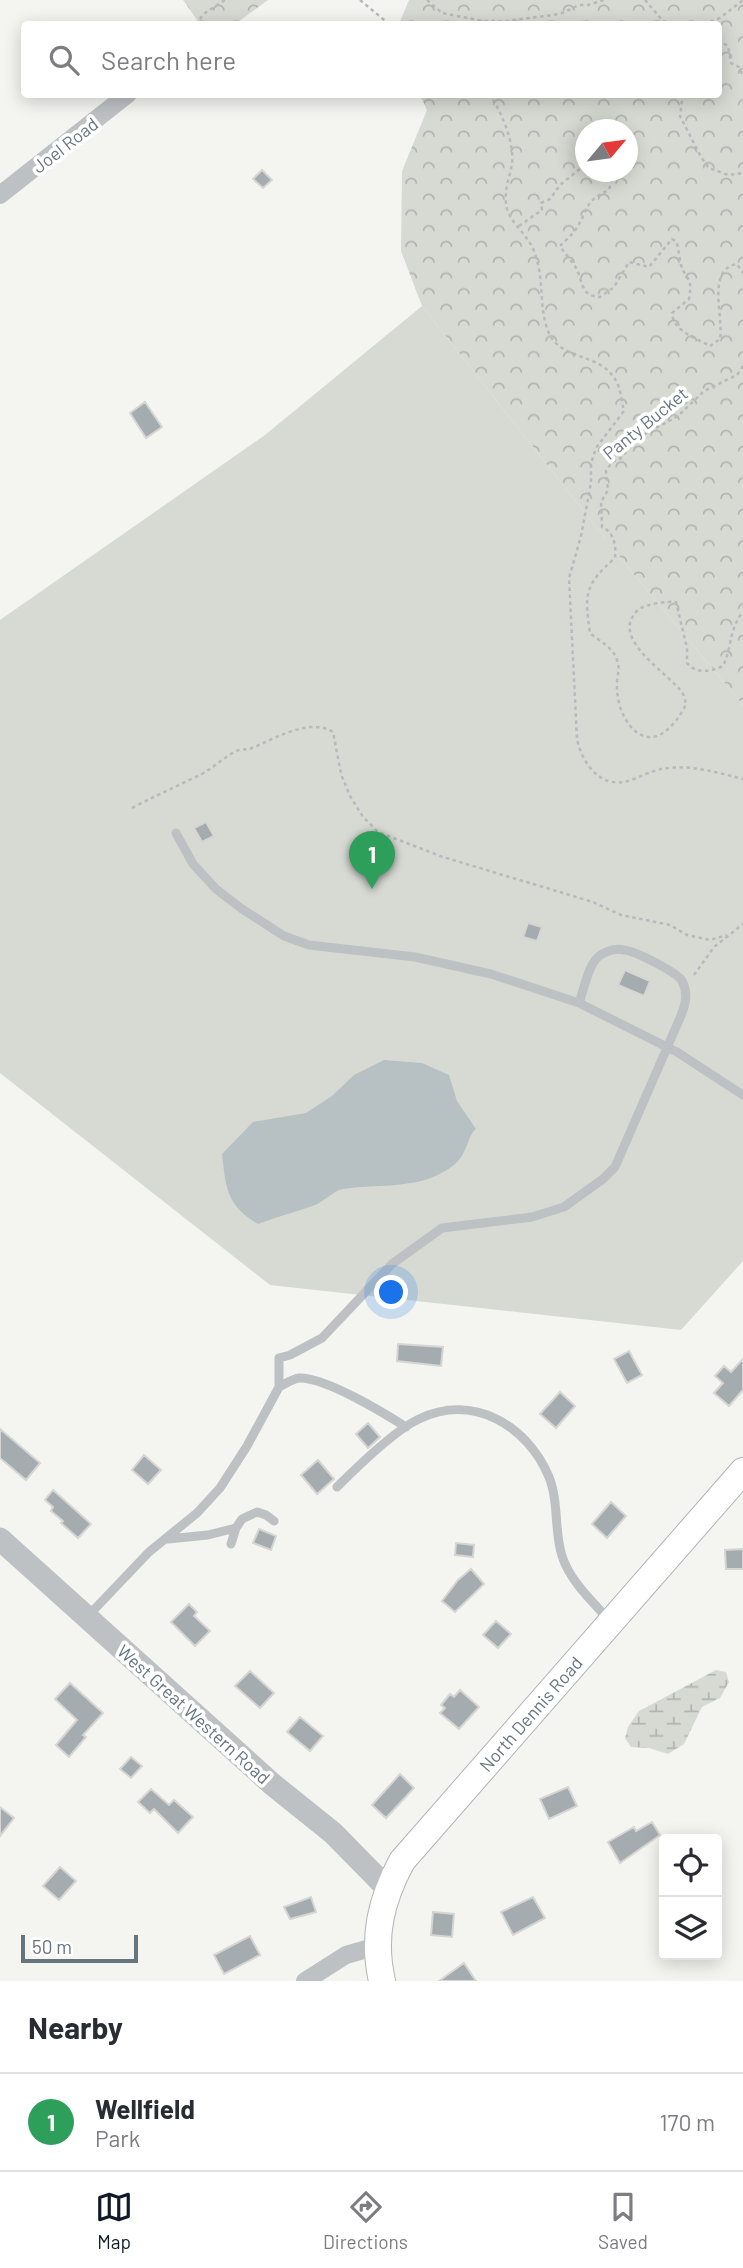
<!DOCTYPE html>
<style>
body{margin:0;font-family:Barlow,sans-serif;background:#f2f2f3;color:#2b2b33}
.controls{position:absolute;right:21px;bottom:21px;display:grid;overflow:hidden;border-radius:7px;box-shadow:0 4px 18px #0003}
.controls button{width:63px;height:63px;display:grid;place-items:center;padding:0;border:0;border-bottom:2px solid #e1e1e2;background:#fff;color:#2b2b33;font:35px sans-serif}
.compass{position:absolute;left:575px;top:119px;width:63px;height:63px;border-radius:50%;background:#fff;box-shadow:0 4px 18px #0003;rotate:61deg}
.scale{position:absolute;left:21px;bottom:18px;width:117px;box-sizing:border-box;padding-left:7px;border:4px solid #66757e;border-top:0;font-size:19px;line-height:24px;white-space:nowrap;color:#66757e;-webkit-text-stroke:5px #fff;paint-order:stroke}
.you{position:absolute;left:392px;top:1293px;width:24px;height:24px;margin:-18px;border:5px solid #fff;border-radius:50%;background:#1a73e8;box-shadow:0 0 0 10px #1a73e833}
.badge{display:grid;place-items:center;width:46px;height:46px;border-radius:50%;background:#111827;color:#fff;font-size:23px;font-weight:700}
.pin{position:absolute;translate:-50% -58px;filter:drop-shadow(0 2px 4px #0008)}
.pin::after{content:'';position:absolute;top:37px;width:24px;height:21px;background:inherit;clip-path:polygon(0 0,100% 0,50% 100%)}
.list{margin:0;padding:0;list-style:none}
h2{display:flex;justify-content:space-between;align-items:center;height:91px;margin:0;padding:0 28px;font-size:30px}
h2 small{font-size:23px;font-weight:400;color:#7c7c81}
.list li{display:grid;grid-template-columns:46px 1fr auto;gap:21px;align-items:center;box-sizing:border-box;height:98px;padding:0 28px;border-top:2px solid #e1e1e2}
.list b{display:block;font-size:26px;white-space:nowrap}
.list p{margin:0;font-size:23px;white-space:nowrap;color:#7c7c81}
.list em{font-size:23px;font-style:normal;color:#7c7c81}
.icon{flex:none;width:38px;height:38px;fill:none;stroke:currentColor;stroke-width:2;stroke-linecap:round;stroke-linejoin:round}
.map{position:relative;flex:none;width:743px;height:1981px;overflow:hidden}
.search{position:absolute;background:#fff;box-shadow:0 4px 18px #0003;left:21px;right:21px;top:21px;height:77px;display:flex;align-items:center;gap:18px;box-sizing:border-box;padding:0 24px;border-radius:7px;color:#7c7c81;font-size:26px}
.sheet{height:189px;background:#fff}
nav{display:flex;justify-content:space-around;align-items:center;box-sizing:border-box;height:98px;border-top:2px solid #e1e1e2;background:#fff;font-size:19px;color:#7c7c81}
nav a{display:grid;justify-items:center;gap:4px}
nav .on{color:#111827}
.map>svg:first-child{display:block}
.forest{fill:url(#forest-crowns);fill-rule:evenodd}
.wetland{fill:url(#wetland-marsh)}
.park{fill:#d6dad2}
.water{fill:#b7c1c4}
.building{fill:#a5acb0;stroke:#d5d5d3;stroke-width:2}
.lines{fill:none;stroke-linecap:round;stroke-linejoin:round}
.secondary-casing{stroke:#b0b5b8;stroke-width:28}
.path{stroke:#b7babc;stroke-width:2.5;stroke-dasharray:3.5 3.5;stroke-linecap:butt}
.service{stroke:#bdc1c4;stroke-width:9}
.minor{stroke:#bdc1c4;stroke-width:18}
.tertiary{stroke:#bdc1c4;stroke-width:23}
.secondary{stroke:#fff;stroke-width:26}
.labels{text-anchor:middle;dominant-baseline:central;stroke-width:7;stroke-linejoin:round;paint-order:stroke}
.street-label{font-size:18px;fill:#66757e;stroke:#fff}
</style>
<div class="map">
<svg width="743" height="1981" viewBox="0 0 743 1981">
<defs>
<pattern id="forest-crowns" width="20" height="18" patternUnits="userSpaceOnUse" patternTransform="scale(1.75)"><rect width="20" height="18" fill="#d6dad2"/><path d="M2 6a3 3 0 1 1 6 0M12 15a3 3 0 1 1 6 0" fill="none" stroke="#b1b5b0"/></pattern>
<pattern id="wetland-marsh" width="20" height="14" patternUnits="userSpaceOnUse" patternTransform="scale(1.75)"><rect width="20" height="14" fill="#d6dad2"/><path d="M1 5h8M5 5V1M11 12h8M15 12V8" fill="none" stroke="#b1b5b0"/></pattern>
</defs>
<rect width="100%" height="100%" fill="#f4f4f1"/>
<!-- forest -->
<path class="forest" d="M183,0h85l-33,24h-35z
M409,0h334v705l-113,-135 -208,-264 -21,-55 1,-80 25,-61 -7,-15 298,-1v-70h-319zM586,130h42v42h-42z"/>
<!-- wetland -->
<path class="wetland" d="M716,1670l10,2 3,10 -9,16 -18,9 -18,37 -16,10 -19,-6 -18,-1 -6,-9 3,-11 11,-16z"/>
<!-- park -->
<path class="park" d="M422,306l208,264 113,135v556l-62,69 -411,-45 -270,-212v-453l265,-185z"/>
<!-- water -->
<path class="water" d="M384,1060l38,3 27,12 8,26 19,28c-9,7 -8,25 -22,36 -33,26 -73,18 -111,24 -10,2 -18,12 -28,16 -19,7 -39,12 -57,19 -32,-19 -32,-36 -36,-70l31,-32 53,-9 26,-17 22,-21z"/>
<!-- building -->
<path class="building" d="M262,170l10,10 -9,8 -10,-9z
M145,402l17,25 -16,11 -16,-25z
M206,822l8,14 -12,6 -8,-14z
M528,923l14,4 -5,14 -14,-4z
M625,970l25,11 -6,15 -26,-11z
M398,1344l45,3 -2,19 -44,-5z
M629,1351l13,24 -15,8 -13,-24z
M743,1359v31l-14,16 -15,-13 9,-10 -8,-7 9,-10 7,6z
M560,1392l15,14 -19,22 -16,-14z
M368,1423l12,14 -12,11 -12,-14z
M0,1429l40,34 -14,17 -26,-22z
M144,1455l17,15 -13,14 -16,-14z
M318,1460l16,19 -17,15 -16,-19z
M53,1490l38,34 -13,14 -17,-15 2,-2 -12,-10 2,-4 -8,-7z
M611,1502l15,14 -19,22 -15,-14z
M259,1529l17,7 -5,14 -18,-7z
M456,1543l18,2 -1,12 -18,-2z
M743,1549v20h-17l-1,-19z
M471,1569l13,15 -29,28 -13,-11 16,-21z
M189,1604l8,8 -3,4 16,15 -15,15 -24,-24z
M496,1621l15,13 -13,14 -15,-13z
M250,1671l24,22 -14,15 -25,-22z
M70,1683l33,30 -20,22 3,2 -17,20 -13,-12 21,-25 -22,-21z
M460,1690l19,17 -20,22 -19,-16 5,-5 -4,-3 9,-11 4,3z
M300,1717l23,19 -13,15 -23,-19z
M131,1757l11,9 -11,12 -11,-9z
M400,1774l14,14 -28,30 -14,-13z
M568,1787l9,19 -28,13 -9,-20z
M151,1789l18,16 5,-5 19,17 -15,16 -24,-24 -4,4 -12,-11z
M0,1807l14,11 -14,18z
M652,1822l8,13 -40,28 -12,-21 26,-15 2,4z
M60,1867l16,14 -17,19 -16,-14z
M311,1897l5,15 -26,7 -6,-12z
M533,1897l12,21 -32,17 -12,-23z
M433,1912l21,2 -2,23 -21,-2z
M250,1936l10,19 -36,19 -10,-19z
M464,1963l12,18h-37z"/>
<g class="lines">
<defs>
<g id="secondary">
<path id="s1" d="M382,1981c-10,-44 -1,-81 20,-120l341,-390"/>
</g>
</defs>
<!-- secondary casing -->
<use href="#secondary" class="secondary-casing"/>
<!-- path -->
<path class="path" d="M360,0l29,24
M427,0l15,13 41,8h24l53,-7 19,-9h9l16,-5
M645,0l18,21
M195,24l10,-11 20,-13
M635,24l28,-3 20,3
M704,24l16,-6 23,-18
M718,40l10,6 3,17 8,4 4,9
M489,94c12,16 26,50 23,70 -3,16 -10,31 -4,48 7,16 22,24 28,45 8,24 3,51 12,74 12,32 55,19 70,54 3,8 4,18 6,26l-28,37 -5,15v20l-10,53 -12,42 8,161c5,24 23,50 51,42 13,-4 26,-12 40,-13 25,-3 51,5 75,11
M683,94l-3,22 21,41 8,11 19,7 15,-2
M613,172l-4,18c-25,11 -20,19 -33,39 -4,6 -11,12 -16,17 5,8 13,16 17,24 6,13 4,26 23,27l14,-10 15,-25 20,5 23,-28 4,2c3,8 3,16 5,24 6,17 12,12 8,34l-17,14c1,18 24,25 38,33l10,-7c4,-22 -14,-70 17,-75l6,9
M519,226l23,-16 -1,-7 9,-4 10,-14 26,-21
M743,366l-6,9 -33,16 -26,25 -33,18 -13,11 -11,13 -9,4 -6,9 2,19 -7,12 1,25c13,6 14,19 13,31 -30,26 -31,36 -25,75 9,8 24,15 27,27 3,8 1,13 0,21 -1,17 4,35 15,47 6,7 15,11 25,8 13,-5 23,-19 29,-32 -1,-3 -1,-7 -3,-10 -12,-20 -76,-55 -45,-84 7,-6 28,-9 38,-8l11,46v15c9,11 23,9 36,3 9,-18 6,-38 20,-54
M132,808c23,-12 45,-22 68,-33 13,-7 23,-17 36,-24 5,-2 11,-1 16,-3 22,-9 58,-31 81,-16l8,42 9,22 13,21 15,15 65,25 150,45 28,13 49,10 17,10 23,5 17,-5
M694,975l20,-28 29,-23"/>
<!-- service -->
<path class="service" d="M176,833l17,31 23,25 26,20 42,27 25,9 106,12 76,17 88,29 98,49 66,43
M279,1387c6,-3 13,-8 20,-9 26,-1 85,35 107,49
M337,1487c19,-19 58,-57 82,-68 54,-26 108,6 130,58 10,25 5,54 13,79 8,25 30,45 47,64
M236,1528l6,-9 15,-7 9,3 8,6
M168,1539l40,-4 28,-7 -5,16
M88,1616l61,-64 48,-39 23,-25 27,-42 32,-59v-29l11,-3 32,-17 70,-74 50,-36 90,-11 32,-10 39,-28 12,-12 65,-149c5,-12 9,-24 2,-37 -5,-9 -47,-30 -58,-31 -9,-2 -18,1 -26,7 -10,9 -14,32 -19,46"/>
<!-- minor -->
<path class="minor" d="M0,195l128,-101
M305,1981l41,-26 31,-9"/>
<!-- tertiary -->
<path class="tertiary" d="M0,1539l272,245 61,49 55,56"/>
<!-- secondary -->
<use href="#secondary" class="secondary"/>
</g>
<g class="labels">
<!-- street labels -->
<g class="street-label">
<text transform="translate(65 145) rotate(-38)">Joel Road</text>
<text transform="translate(645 423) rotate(-39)">Panty Bucket</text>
<text stroke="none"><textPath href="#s1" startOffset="320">North Dennis Road</textPath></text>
<text transform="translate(194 1714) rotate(42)">West Great Western Road</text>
</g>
</g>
</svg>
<div class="controls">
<button><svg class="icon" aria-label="locate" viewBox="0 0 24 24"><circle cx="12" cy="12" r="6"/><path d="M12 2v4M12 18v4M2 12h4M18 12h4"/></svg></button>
<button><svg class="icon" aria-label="layers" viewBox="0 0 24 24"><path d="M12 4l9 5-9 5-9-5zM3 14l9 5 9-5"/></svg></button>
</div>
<svg class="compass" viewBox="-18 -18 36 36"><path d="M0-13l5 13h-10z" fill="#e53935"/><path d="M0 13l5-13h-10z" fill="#7c7c81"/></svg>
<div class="scale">50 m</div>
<div class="you"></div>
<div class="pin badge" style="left:372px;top:889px;background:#2e9e5b">1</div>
<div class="search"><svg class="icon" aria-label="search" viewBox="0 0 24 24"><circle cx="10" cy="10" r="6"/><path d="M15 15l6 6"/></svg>Search here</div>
</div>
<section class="sheet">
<h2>Nearby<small></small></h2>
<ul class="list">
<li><span class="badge" style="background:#2e9e5b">1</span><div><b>Wellfield</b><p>Park</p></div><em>170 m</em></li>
</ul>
</section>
<nav>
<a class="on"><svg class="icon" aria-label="map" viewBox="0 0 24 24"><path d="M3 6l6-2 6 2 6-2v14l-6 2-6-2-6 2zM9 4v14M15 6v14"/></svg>Map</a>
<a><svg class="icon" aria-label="directions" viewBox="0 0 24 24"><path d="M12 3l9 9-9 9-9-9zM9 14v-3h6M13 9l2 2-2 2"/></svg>Directions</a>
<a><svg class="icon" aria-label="saved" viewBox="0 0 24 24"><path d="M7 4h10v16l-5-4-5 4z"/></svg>Saved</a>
</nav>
